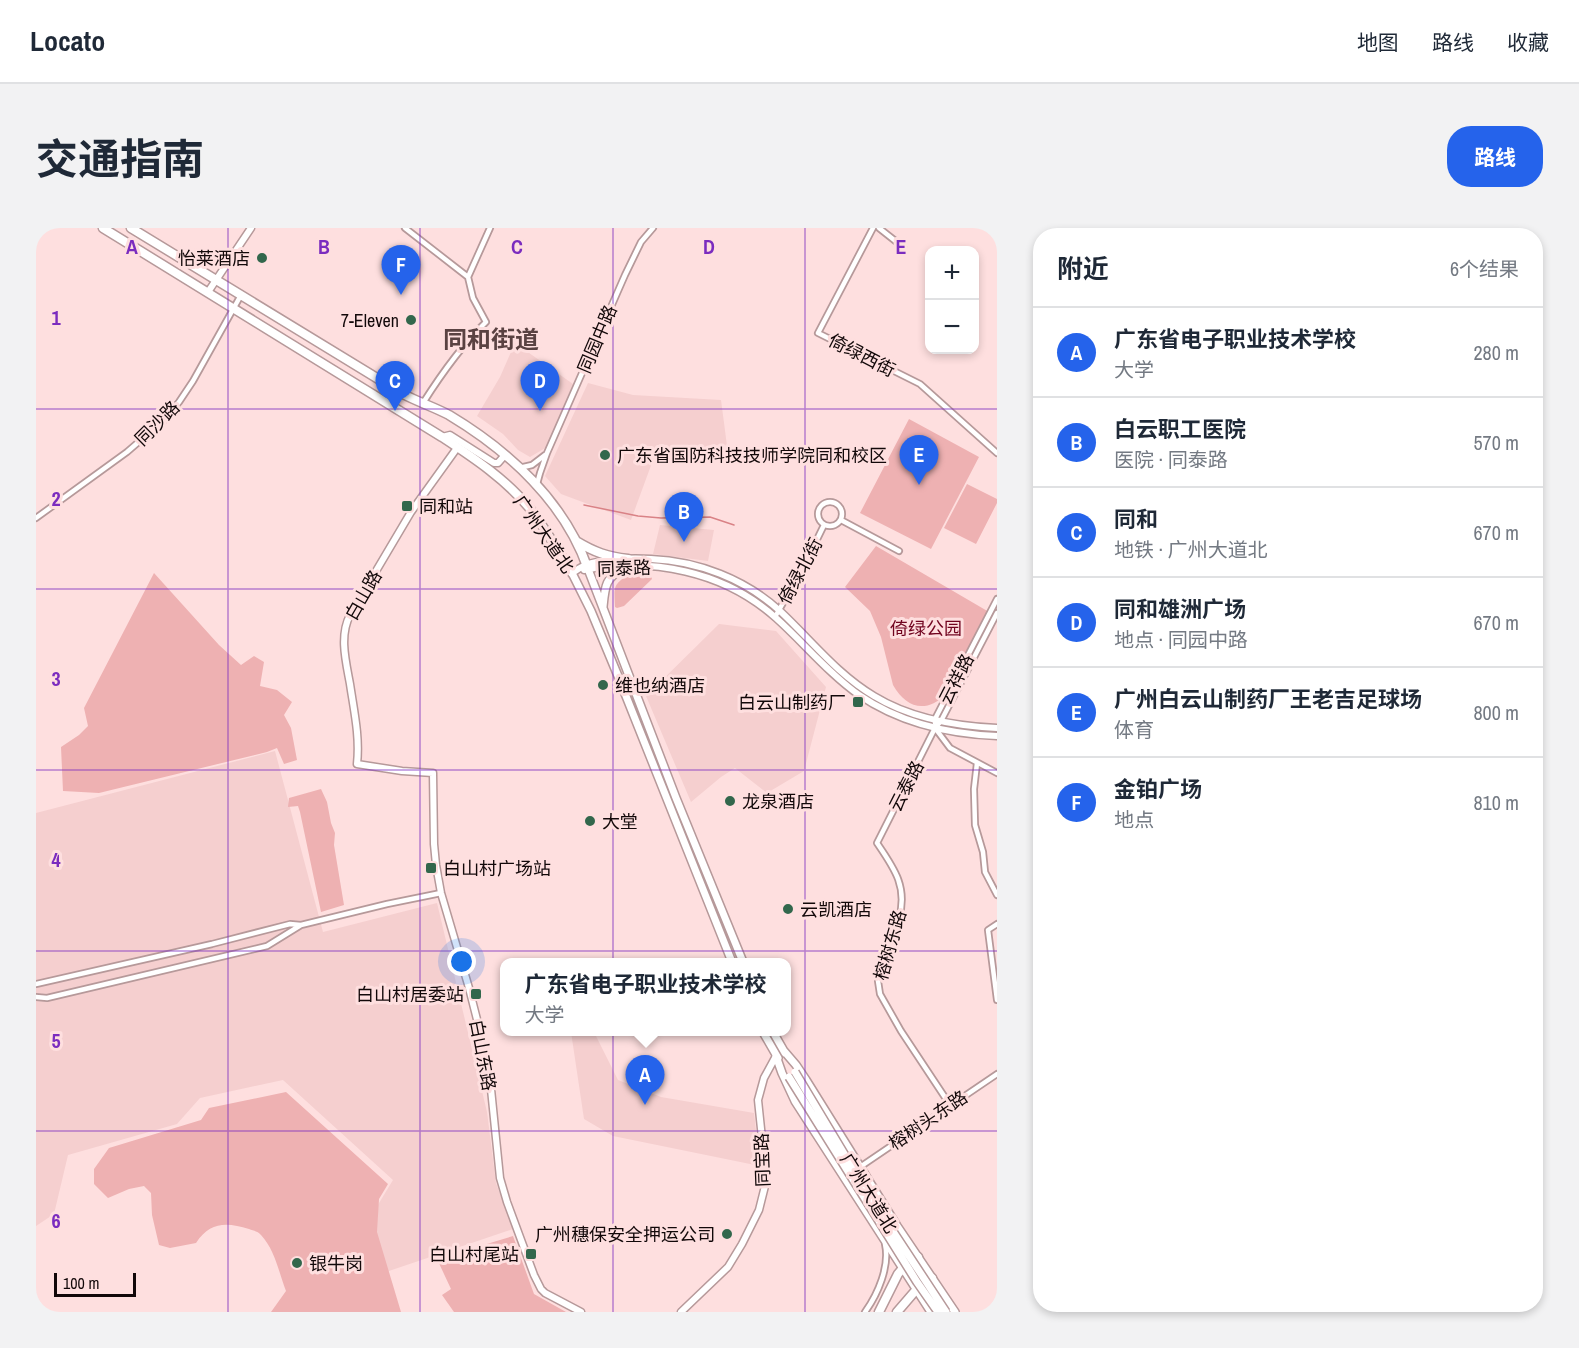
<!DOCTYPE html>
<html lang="zh">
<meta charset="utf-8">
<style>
body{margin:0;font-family:"Archivo Narrow","Noto Sans SC",sans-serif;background:#f2f2f3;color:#1f2937}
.controls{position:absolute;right:18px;top:18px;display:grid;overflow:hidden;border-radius:12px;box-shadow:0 3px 9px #0003}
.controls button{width:54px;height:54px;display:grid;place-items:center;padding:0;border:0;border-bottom:2px solid #e0e1e3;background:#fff;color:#1f2937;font:30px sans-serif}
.scale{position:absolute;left:18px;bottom:15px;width:82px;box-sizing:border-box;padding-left:6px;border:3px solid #120809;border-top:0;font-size:16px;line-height:21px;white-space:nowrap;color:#120809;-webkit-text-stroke:4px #fedfdf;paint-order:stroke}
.you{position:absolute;left:426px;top:734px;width:21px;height:21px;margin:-15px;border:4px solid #fff;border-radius:50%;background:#1a73e8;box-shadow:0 0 0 9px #1a73e833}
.badge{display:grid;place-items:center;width:39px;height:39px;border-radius:50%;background:#2563eb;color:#fff;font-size:20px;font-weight:700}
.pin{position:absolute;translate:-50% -50px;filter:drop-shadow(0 2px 3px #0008)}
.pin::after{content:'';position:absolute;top:32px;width:21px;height:18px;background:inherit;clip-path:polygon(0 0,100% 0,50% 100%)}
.popup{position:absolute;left:464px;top:730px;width:291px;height:78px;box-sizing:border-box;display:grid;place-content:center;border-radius:12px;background:#fff;filter:drop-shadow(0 2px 4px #0005);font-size:20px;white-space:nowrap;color:#747a83}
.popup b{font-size:22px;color:#1f2937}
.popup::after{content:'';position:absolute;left:50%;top:100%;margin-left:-12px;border:12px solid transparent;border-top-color:#fff}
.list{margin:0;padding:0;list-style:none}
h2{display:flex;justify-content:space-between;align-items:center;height:78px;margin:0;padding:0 24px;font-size:26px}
h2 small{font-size:20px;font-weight:400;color:#747a83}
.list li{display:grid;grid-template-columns:39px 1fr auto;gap:18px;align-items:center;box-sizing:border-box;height:90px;padding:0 24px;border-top:2px solid #e0e1e3}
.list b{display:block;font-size:22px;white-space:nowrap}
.list p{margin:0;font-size:20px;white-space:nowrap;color:#747a83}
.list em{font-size:20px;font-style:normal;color:#747a83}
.map{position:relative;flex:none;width:961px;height:1084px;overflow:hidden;border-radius:24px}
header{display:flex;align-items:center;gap:36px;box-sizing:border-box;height:84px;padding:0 30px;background:#fff;border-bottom:2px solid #e0e1e3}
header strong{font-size:28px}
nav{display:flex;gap:33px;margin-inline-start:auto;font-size:21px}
.intro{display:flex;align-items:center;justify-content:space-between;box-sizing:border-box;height:144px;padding:0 36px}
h1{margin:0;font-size:42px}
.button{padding:15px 27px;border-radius:24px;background:#2563eb;color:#fff;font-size:21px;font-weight:700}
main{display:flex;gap:36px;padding:0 36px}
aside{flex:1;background:#fff;border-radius:24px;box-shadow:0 3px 9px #0003}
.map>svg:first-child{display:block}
.built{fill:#f5cfcf}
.green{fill:#eeb1b2}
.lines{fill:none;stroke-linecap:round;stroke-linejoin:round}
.stream{stroke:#d98286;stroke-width:1.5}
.street-casing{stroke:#b6999a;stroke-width:8}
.secondary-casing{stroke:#b6999a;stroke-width:9}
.primary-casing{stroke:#b6999a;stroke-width:10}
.highway-casing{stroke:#b6999a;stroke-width:11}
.street{stroke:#fff;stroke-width:4.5}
.secondary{stroke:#fff;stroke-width:6}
.primary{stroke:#fff;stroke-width:7}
.highway{stroke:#fff;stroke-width:8}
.primary-bridge-casing{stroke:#b6999a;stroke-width:10;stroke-linecap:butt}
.primary-bridge{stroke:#fff;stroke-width:7}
.grid{fill:none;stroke:#7b2cbf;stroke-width:1.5;stroke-opacity:0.55}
.poi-dot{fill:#32674c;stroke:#fedfdf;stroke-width:2}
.labels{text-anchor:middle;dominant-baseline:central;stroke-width:6;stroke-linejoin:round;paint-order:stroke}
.poi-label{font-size:18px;fill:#120809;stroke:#fedfdf;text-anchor:start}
.street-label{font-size:18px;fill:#120809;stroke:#fedfdf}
.park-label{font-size:18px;fill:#71041f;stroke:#fedfdf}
.district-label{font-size:24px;font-weight:bold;fill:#5a4242;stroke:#fedfdf}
.grid-label{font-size:20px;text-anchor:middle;font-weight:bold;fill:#7b2cbf;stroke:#fedfdf;stroke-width:6;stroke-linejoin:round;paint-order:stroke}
</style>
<header>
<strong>Locato</strong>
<nav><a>地图</a><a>路线</a><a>收藏</a></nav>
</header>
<div class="intro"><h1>交通指南</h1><a class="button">路线</a></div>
<main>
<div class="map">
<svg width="961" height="1084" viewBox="0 0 961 1084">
<rect width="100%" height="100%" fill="#fedfdf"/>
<!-- built -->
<path class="built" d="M479,115l58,41 -26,63 -17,10 -12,-7 -15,-16 -26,-18 23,-39z
M552,155l45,12 88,5 8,61 -72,-12 -26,71 -70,-26 -16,-18z
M624,297l54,5 -6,31 -55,-7z
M683,396l57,7 50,56 -22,84 -37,22 -32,-25 -14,9 -30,25 -45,-106z
M239,523l48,181 114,-29 50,209 9,71 17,46 -130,44 -10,-60 20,-33 -110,-100 -83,18 -23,26 -109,31 -14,59 -18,12v-413z
M535,804h23l24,48 43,17 93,16 6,53 -147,-30 -29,-17z"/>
<!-- green -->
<path class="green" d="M873,191l70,38 -48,92 -71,-36z
M931,256l30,15v4l-21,41 -32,-16z
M840,318l113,66 -43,82c-20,20 -40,14 -53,-9l-12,-48 -11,-26 -25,-24z
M118,345l65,72 22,20 13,-9 10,6 -4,24 17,4 15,12 -8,13 7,13 6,32 -13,4 -7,-16 -10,4 -168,41 -36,-2 -2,-44 18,-12 9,-9 -4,-18z
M595,345h19l2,6 -28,27 -7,2 -2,-1c-1,-22 -2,-22 16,-34z
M285,561l6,13 4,21 4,10 -1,12 10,60 -23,7 -21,-100 -2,-6 -10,1 1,-9z
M250,864l102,92 -9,15 -2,33 24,80h-130l15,-21c-7,-18 -11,-41 -25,-56 -3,-4 -7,-4 -12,-6 -23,-7 -39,-7 -53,14l-26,5 -11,-3 -7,-30 -1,-22 -7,-7 -15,3 -21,9 -14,-14v-15l15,-21 92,-28 8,-12z
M477,1008l21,58 32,18h-112l-12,-17 9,-6 -14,-30z"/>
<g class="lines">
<!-- stream -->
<path class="stream" d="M548,277l54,11 23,2 49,-1 24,8"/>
<defs>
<path id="street" d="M369,0l63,49
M837,0l-55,105 102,51 77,69
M843,0l24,19
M387,175c19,-30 38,-57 63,-81l-13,-24 -5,-21 22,-49
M483,240l13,-3 13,-10
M501,256l3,-11 7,-20 78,-178 16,-33 12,-14
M782 286a12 12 0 1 1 24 0a12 12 0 1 1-24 0Z
M0,290l91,-66 37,-32 15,-18 14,-21 48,-86
M805,292l58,31
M739,389l29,-51 20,-41
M899,495v-4l62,-120
M899,500l15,20 47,25
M941,535l-3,26 1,36 8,27 2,20 12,23
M961,696l-9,6 9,70
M0,756l176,-40 78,-20 11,1
M0,769l11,1 220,-52 34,-21 86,-21 54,-11
M914,877l-49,-74 -21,-37 -2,-13 21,-63c9,-31 -5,-50 -22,-75l58,-115 6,-7 56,-108
M824,939l137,-93
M829,1084c13,-18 25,-46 20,-68"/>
<path id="secondary" d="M172,64l43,-64
M406,209l8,-2 44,28h4l7,-8
M421,220l-46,64 -61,103c-11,21 -4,47 0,69 4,27 10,53 7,80l45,7 31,2 1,71 2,21 5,28 28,95 15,59 7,42 9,89 7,24 27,73 7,14 4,4 36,19
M548,342c67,-13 140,1 192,48 28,25 52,55 83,77 41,28 89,39 138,41
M536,345c5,-3 10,-7 16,-9 19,-5 44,-6 63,-5 47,2 94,20 129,52 31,29 57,63 94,85 36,22 81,30 123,32
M645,1084l47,-45 14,-23 17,-34 6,-24v-19l-7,-67 6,-22 12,-22"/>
<path id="primary" d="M552,341l88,229 67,164
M536,345l19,38 27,65 114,286
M567,379c2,-22 2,-28 22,-41
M727,804l15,26
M737,804l12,21
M748,823l12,14 10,15 91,146 58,86
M740,828l6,17 13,28 136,211"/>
<path id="highway" d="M67,0l339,209c32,21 65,43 89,73 15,20 28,42 41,63
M95,0l272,166c15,8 31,13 46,21 60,36 116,87 139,154
M540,313c18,11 32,16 52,18
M843,1084l19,-38 5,-6 15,-11
M861,1084l19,-22 16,-12"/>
</defs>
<!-- street casing -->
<use href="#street" class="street-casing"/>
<!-- secondary casing -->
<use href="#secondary" class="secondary-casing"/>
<!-- primary casing -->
<use href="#primary" class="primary-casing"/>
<!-- highway casing -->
<use href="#highway" class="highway-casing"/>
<!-- street -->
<use href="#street" class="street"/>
<!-- secondary -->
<use href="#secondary" class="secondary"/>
<!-- primary -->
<use href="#primary" class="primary"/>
<!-- highway -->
<use href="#highway" class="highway"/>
<defs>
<path id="primary-bridge" d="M759,844l72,120 79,120
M753,849l128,205 21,30"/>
</defs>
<!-- primary-bridge casing -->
<use href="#primary-bridge" class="primary-bridge-casing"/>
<!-- primary-bridge -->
<use href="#primary-bridge" class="primary-bridge"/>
</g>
<!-- grid -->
<path class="grid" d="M192,0v1084M384,0v1084M577,0v1084M769,0v1084M0,181h961M0,361h961M0,542h961M0,723h961M0,903h961"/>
<!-- markers -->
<g class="poi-dot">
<circle cx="226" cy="30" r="6"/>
<circle cx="375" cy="92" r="6"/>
<circle cx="569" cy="227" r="6"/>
<rect x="365" y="272" width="12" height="12" rx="3"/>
<circle cx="567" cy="457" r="6"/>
<rect x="816" y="468" width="12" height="12" rx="3"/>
<circle cx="694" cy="573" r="6"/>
<circle cx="554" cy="593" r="6"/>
<rect x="389" y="634" width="12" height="12" rx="3"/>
<circle cx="752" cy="681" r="6"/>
<rect x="434" y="760" width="12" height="12" rx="3"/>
<circle cx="691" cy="1006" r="6"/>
<rect x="489" y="1020" width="12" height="12" rx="3"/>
<circle cx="261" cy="1035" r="6"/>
</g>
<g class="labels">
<!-- poi labels -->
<g class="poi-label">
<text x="214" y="30" text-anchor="end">怡莱酒店</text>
<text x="363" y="92" text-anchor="end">7-Eleven</text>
<text x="581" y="227">广东省国防科技技师学院同和校区</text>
<text x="383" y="278">同和站</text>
<text x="579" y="457">维也纳酒店</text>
<text x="810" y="474" text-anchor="end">白云山制药厂</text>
<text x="706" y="573">龙泉酒店</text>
<text x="566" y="593">大堂</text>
<text x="407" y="640">白山村广场站</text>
<text x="764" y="681">云凯酒店</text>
<text x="428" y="766" text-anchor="end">白山村居委站</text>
<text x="679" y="1006" text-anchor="end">广州穗保安全押运公司</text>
<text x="483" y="1026" text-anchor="end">白山村尾站</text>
<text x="273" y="1035">银牛岗</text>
</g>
<!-- street labels -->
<g class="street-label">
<text transform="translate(561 111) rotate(-67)">同园中路</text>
<text transform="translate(826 127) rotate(27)">倚绿西街</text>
<text transform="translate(121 195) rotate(-45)">同沙路</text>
<text transform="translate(508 306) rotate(55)">广州大道北</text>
<text transform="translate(588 340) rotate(-2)">同泰路</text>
<text transform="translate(764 343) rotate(-62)">倚绿北街</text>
<text transform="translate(327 367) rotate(-60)">白山路</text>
<text transform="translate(920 451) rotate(-63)">云祥路</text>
<text transform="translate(870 558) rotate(-63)">云泰路</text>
<text transform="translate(854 717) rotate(-74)">榕树东路</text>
<text transform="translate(447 827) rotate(79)">白山东路</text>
<text transform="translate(892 892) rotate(-34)">榕树头东路</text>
<text transform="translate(726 932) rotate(-92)">同宝路</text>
<text transform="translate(833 965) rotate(58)">广州大道北</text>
</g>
<!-- park labels -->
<g class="park-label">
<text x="890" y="400">倚绿公园</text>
</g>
<!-- district labels -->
<g class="district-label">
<text x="455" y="111">同和街道</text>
</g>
</g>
<g class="grid-label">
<text x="96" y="26">A</text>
<text x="288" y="26">B</text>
<text x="481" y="26">C</text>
<text x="673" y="26">D</text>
<text x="865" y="26">E</text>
<text x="20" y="97">1</text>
<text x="20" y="278">2</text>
<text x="20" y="458">3</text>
<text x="20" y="639">4</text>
<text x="20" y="820">5</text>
<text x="20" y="1000">6</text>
</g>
</svg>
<div class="controls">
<button>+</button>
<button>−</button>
</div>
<div class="scale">100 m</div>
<div class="you"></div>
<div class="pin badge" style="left:609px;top:877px">A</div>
<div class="popup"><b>广东省电子职业技术学校</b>大学</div>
<div class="pin badge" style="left:648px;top:314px">B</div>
<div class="pin badge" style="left:359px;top:183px">C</div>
<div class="pin badge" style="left:504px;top:183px">D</div>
<div class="pin badge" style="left:883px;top:257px">E</div>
<div class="pin badge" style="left:365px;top:67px">F</div>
</div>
<aside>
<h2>附近<small>6个结果</small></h2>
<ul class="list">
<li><span class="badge">A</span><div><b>广东省电子职业技术学校</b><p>大学</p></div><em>280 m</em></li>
<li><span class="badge">B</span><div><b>白云职工医院</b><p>医院 · 同泰路</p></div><em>570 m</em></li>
<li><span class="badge">C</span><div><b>同和</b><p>地铁 · 广州大道北</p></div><em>670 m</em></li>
<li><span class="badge">D</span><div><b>同和雄洲广场</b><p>地点 · 同园中路</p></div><em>670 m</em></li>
<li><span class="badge">E</span><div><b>广州白云山制药厂王老吉足球场</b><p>体育</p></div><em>800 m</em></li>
<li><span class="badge">F</span><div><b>金铂广场</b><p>地点</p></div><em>810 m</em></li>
</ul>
</aside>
</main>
